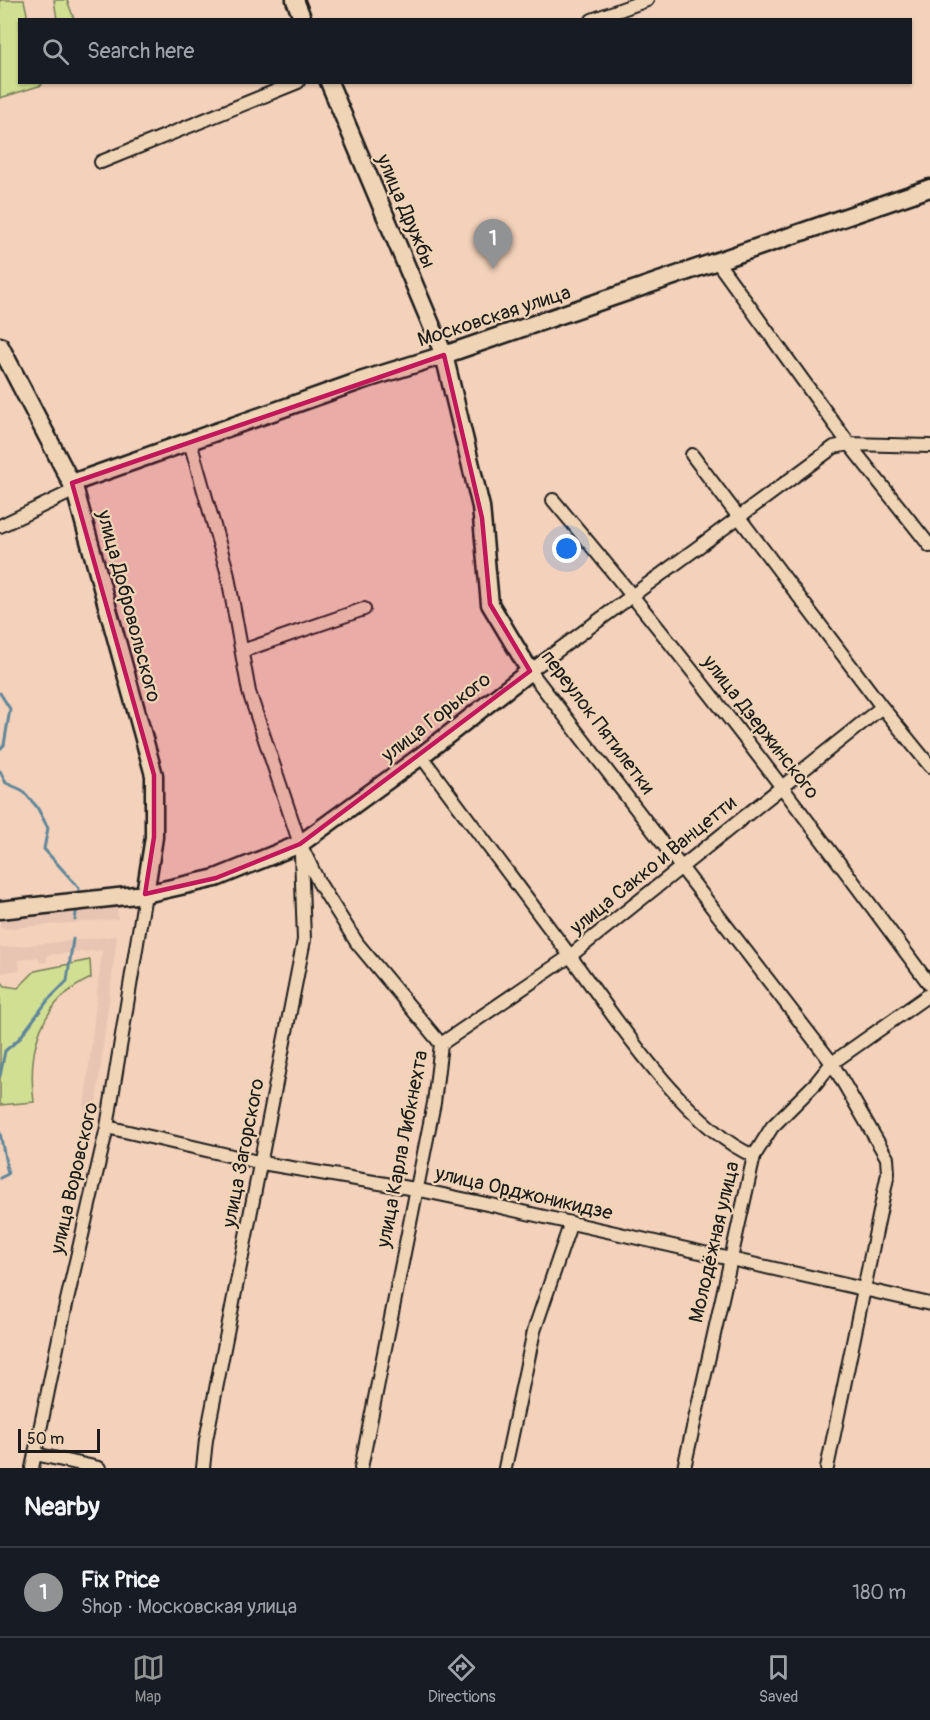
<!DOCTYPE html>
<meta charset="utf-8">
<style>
body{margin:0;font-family:Pangolin,sans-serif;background:#242831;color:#f1f3f6}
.scale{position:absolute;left:18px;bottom:15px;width:82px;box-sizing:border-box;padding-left:6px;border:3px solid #1c1c1c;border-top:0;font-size:16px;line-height:21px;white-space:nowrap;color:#1c1c1c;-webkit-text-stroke:4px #f0d4b6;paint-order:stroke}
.you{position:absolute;left:567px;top:549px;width:21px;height:21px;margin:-15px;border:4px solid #fff;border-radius:50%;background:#1a73e8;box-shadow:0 0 0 9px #1a73e833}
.badge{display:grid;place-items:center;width:39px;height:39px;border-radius:50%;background:#919294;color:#fff;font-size:20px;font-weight:700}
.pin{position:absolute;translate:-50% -50px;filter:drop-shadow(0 2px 3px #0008)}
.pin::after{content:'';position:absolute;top:32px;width:21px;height:18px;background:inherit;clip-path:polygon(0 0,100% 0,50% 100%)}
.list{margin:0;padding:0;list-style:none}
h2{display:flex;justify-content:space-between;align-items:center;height:78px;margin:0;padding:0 24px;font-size:26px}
h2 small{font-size:20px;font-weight:400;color:#9ea1a6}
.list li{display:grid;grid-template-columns:39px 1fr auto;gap:18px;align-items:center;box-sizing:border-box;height:90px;padding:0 24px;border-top:2px solid #363941}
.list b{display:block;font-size:22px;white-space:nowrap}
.list p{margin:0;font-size:20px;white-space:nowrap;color:#9ea1a6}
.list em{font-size:20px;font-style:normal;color:#9ea1a6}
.icon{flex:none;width:33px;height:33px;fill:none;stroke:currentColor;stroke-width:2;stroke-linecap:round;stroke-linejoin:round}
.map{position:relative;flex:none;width:930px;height:1468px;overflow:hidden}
.search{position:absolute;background:#171b24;box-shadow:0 2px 4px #0004;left:18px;right:18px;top:18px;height:66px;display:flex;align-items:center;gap:15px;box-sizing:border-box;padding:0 21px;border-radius:0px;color:#9ea1a6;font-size:22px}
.sheet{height:168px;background:#171b24}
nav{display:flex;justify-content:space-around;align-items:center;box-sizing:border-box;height:84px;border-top:2px solid #363941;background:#171b24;font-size:16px;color:#9ea1a6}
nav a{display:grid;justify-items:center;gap:3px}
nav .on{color:#919294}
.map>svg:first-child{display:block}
.built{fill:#e8c4b3}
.green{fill:#d1df93;stroke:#767e58;stroke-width:1.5}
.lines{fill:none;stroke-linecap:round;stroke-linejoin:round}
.stream{stroke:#60879a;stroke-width:3}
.street-casing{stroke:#1c1c1c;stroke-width:16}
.secondary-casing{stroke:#1c1c1c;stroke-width:21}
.street{stroke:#f0d4b6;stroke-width:12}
.secondary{stroke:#f0d4b6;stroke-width:16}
.marked{fill:#c2185b;fill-opacity:0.2;stroke:#c2185b;stroke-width:4.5;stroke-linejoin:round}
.labels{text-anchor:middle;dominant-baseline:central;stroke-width:4.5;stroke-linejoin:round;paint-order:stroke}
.street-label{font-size:20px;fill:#1c1c1c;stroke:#f0d4b6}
</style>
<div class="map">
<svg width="930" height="1468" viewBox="0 0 930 1468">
<rect width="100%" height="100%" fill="#f3d1ba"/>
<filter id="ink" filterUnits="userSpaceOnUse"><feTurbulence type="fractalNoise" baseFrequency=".0167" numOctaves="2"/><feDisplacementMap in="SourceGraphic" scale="12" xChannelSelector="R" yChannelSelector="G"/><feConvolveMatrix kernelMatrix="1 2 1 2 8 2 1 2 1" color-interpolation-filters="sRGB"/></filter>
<g filter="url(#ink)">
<!-- built -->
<path class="built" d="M117,907l1,12 -117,10 -1,-12z
M117,936l-22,175 -11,-2 18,-159 -55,5v7l-7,1 -2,-6 -19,3 1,10 -20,3v-25z"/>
<!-- green -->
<path class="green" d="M0,0h24l4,19 -8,1v62l21,1 1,2 -42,13z
M54,0h13l7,19h-17z
M90,960l1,18c-51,23 -64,72 -57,124l-34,3v-125l5,6 13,2 17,-17z"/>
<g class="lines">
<!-- stream -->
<path class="stream" d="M0,693l10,16 -6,36 -4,4
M0,771l6,12 16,7 15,17 11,21 -4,21 35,39 -1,7
M75,920l2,-13
M0,1076l5,-25 14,-12 29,-39 19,-19 6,-42
M0,1133l8,41 -8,4"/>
<defs>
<path id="street" d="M592,20l55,-20
M101,162l197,-80
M718,263l131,181 81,102
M190,442l37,129 22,121 51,152 19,39 38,60 84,101 -7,59 -73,365
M692,455l190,252 48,59
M553,500c132,156 255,320 377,485
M0,526l75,-36
M242,651l122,-42
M421,756c49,66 98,132 147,197 43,59 119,176 186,203
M441,1044l129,-88 312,-249
M107,1127l155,36 153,26 81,17 434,98
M35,1454l64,14
M32,1468l33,-159 42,-182 38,-233
M203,1468l3,-28 98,-500 -3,-86
M505,1468l29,-137 36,-106
M684,1468l70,-312 18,-29 44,-44 16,-20 98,-69
M827,1468l61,-295 -1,-15 -55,-95 -302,-392 304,-224 15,-3 81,2"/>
<path id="secondary" d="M295,0l8,20
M0,346l75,144 79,285v62l-9,57
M72,483l288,-102 84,-26 486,-167
M0,910l145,-16 71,-16 84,-34 121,-88 109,-85 -40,-67 -9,-97 -37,-152 -115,-273"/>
</defs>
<!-- street casing -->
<use href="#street" class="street-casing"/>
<!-- secondary casing -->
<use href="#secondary" class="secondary-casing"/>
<!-- street -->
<use href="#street" class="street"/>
<!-- secondary -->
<use href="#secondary" class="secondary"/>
</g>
</g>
<!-- marked area -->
<path class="marked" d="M444,355l38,163 8,86 40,67 -230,173 -84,34 -71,16 9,-57v-62l-82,-292z"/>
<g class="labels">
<!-- street labels -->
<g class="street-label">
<text transform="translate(406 211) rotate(67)">улица Дружбы</text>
<text transform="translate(494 316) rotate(-18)">Московская улица</text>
<text transform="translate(129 606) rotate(75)">улица Добровольского</text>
<text transform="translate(436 717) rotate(-38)">улица Горького</text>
<text transform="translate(598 722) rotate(53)">переулок Пятилетки</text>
<text transform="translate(761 727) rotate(52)">улица Дзержинского</text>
<text transform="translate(653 865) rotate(-39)">улица Сакко и Ванцетти</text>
<text transform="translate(402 1149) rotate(-79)">улица Карла Либкнехта</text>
<text transform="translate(243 1153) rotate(-79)">улица Загорского</text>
<text transform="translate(74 1178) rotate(-77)">улица Воровского</text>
<text transform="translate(524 1193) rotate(13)">улица Орджоникидзе</text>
<text transform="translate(714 1242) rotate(-77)">Молодёжная улица</text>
</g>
</g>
</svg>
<div class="scale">50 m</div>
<div class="you"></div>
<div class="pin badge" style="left:493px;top:269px">1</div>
<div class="search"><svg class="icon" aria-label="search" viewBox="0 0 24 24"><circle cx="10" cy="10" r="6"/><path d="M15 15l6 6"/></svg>Search here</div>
</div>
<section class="sheet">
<h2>Nearby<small></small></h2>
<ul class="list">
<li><span class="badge">1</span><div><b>Fix Price</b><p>Shop · Московская улица</p></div><em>180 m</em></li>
</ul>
</section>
<nav>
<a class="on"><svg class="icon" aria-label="map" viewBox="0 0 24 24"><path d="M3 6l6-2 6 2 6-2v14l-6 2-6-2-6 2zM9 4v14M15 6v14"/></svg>Map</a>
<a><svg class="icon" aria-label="directions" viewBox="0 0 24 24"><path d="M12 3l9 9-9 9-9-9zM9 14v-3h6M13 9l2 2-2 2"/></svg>Directions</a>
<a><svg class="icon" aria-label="saved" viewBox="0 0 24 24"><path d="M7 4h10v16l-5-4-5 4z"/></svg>Saved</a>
</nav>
